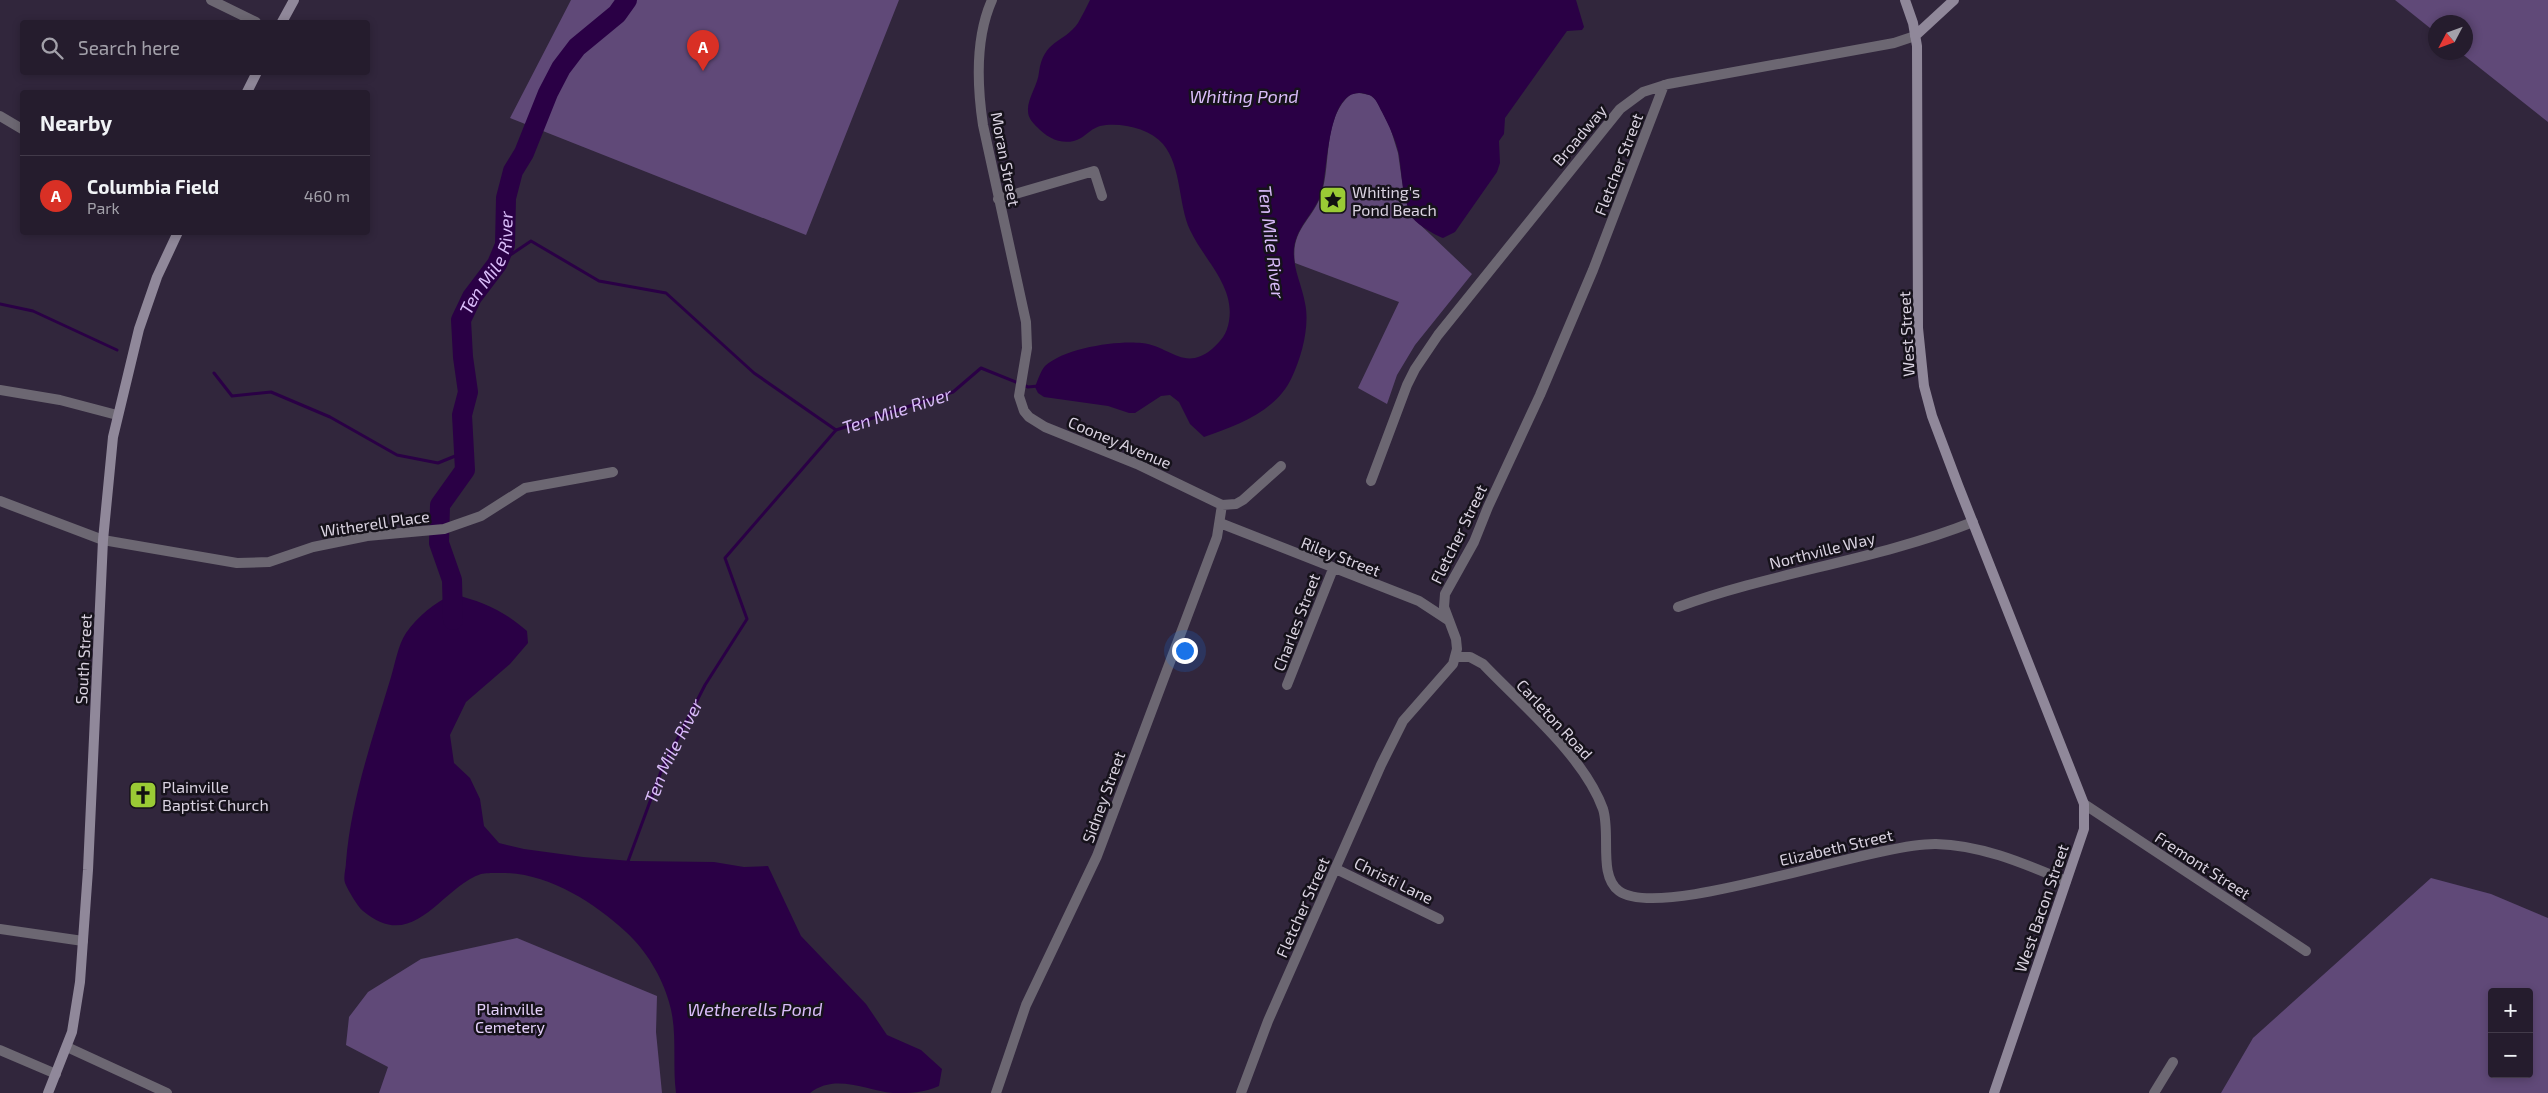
<!DOCTYPE html>
<meta charset="utf-8">
<style>
body{margin:0;font-family:"Exo 2",sans-serif;background:#2d2535;color:#f1f3f6}
.controls{position:absolute;right:15px;bottom:15px;display:grid;overflow:hidden;border-radius:5px;box-shadow:0 2px 8px #0003}
.controls button{width:45px;height:45px;display:grid;place-items:center;padding:0;border:0;border-bottom:1px solid #423a49;background:#251c2d;color:#f1f3f6;font:25px sans-serif}
.compass{position:absolute;left:2428px;top:15px;width:45px;height:45px;border-radius:50%;background:#251c2d;box-shadow:0 2px 8px #0003;rotate:229deg}
.you{position:absolute;left:1184px;top:650px;width:18px;height:18px;margin:-12px;border:4px solid #fff;border-radius:50%;background:#1a73e8;box-shadow:0 0 0 8px #1a73e833}
.badge{display:grid;place-items:center;width:32px;height:32px;border-radius:50%;background:#d93025;color:#fff;font-size:16px;font-weight:700}
.pin{position:absolute;translate:-50% -41px;filter:drop-shadow(0 1px 2px #0008)}
.pin::after{content:'';position:absolute;top:26px;width:18px;height:15px;background:inherit;clip-path:polygon(0 0,100% 0,50% 100%)}
.list{margin:0;padding:0;list-style:none}
h2{display:flex;justify-content:space-between;align-items:center;height:65px;margin:0;padding:0 20px;font-size:21px}
h2 small{font-size:16px;font-weight:400;color:#a3a1aa}
.list li{display:grid;grid-template-columns:32px 1fr auto;gap:15px;align-items:center;box-sizing:border-box;height:80px;padding:0 20px;border-top:1px solid #423a49}
.list b{display:block;font-size:19px;white-space:nowrap}
.list p{margin:0;font-size:16px;white-space:nowrap;color:#a3a1aa}
.list em{font-size:16px;font-style:normal;color:#a3a1aa}
.icon{flex:none;width:28px;height:28px;fill:none;stroke:currentColor;stroke-width:2;stroke-linecap:round;stroke-linejoin:round}
.map{position:relative;flex:none;width:2548px;height:1093px;overflow:hidden}
.search{position:absolute;background:#251c2d;box-shadow:0 2px 8px #0003;left:20px;top:20px;width:350px;height:55px;display:flex;align-items:center;gap:12px;box-sizing:border-box;padding:0 18px;border-radius:5px;color:#a3a1aa;font-size:19px}
.panel{position:absolute;background:#251c2d;box-shadow:0 2px 8px #0003;left:20px;top:90px;width:350px;height:145px;border-radius:5px}
.map>svg:first-child{display:block}
.green{fill:#604978;fill-rule:evenodd}
.water{fill:#2a0045}
.lines{fill:none;stroke-linecap:round;stroke-linejoin:round}
.stream{stroke:#2a0045;stroke-width:3}
.river{stroke:#2a0045;stroke-width:20}
.street{stroke:#6c6772;stroke-width:10}
.secondary{stroke:#90889a;stroke-width:10}
.labels{text-anchor:middle;dominant-baseline:central;stroke-width:5;stroke-linejoin:round;paint-order:stroke}
.street-label{font-size:16px;fill:#dad3e1;stroke:#16121b}
.poi-label{font-size:16px;fill:#dad3e1;stroke:#16121b;text-anchor:start}
.park-label{font-size:16px;fill:#e4d0fa;stroke:#16121b}
.water-label{font-size:18px;font-style:italic;fill:#d9bcf9;stroke:#16121b}
</style>
<div class="map">
<svg width="2548" height="1093" viewBox="0 0 2548 1093">
<rect width="100%" height="100%" fill="#31263c"/>
<!-- green -->
<path class="green" d="M571,0h328l-93,235 -296,-117z
M2395,0h153v122l-87,-69 5,-1v-30h-30l-1,10z
M1359,93l11,2 6,5 14,27 8,26 5,35 8,28 61,58 -57,71 -18,30 -10,29 -29,-16 41,-86 -104,-39c-5,-35 19,-43 27,-71 9,-30 1,-75 29,-98z
M2431,878l60,16 57,24v175h-327l32,-55zM2492,992h37v82h-37z
M517,938l140,58 -1,36 6,61h-283l9,-26 -42,-22 3,-28 19,-25 53,-33z"/>
<!-- water -->
<path class="water" d="M1090,0h486l8,27 -2,3 -15,1 -62,87 -1,16 -5,7 1,22 -3,9 -42,60 -12,6c-7,-2 -28,-15 -31,-21 -10,-19 -10,-42 -13,-62 -3,-15 -10,-29 -17,-43 -3,-5 -6,-15 -13,-17 -44,-17 -40,78 -48,99 -7,20 -24,32 -27,54 -2,19 8,37 11,55 5,22 -3,53 -13,74 -15,34 -56,49 -88,60l-14,-13 -11,-22 -9,-7 -9,1 -26,17h-6l-21,-7 -64,-9 -6,-4 -3,-6c3,-7 5,-15 10,-21 19,-18 72,-26 97,-23 28,3 42,29 70,6 9,-8 15,-15 17,-28 6,-35 -25,-61 -39,-91 -12,-26 -8,-63 -27,-86 -14,-16 -43,-22 -63,-18 -7,2 -13,8 -19,12 -16,9 -33,1 -44,-11 -4,-4 -9,-9 -9,-16 -1,-12 10,-26 11,-39 5,-33 24,-28 39,-49 4,-7 8,-15 12,-23z
M453,594c30,8 50,16 74,37l1,12 -18,21 -44,38 -16,33 4,28 16,15 10,21 4,27 15,17 25,6 59,8 48,4 83,1 30,5 24,-1 33,70 65,68 21,31 34,15 21,19 -3,17c-15,7 -29,7 -46,7 -28,-3 -58,-20 -83,0h-134c-4,-30 2,-62 -7,-91 -7,-25 -23,-52 -43,-70 -34,-31 -81,-61 -129,-59 -5,0 -12,0 -16,1 -41,14 -67,80 -118,37 -6,-5 -15,-21 -18,-28 -2,-6 1,-15 1,-21 5,-63 27,-125 45,-185 4,-13 7,-32 15,-44 13,-18 27,-29 47,-39z"/>
<g class="lines">
<!-- stream -->
<g class="stream">
<path d="M497,264l34,-23 68,40 67,12 88,80 82,57"/>
<path d="M0,304l33,7 84,39"/>
<path d="M214,373l18,23 39,-4 59,25 67,38 41,8 27,-11"/>
<path id="s1" d="M627,864l35,-95 43,-84 42,-66 -22,-61 111,-128 117,-38 28,-24 47,19 10,-1"/>
</g>
<!-- river -->
<path class="river" id="s2" d="M453,620l-1,-40 -13,-37 1,-38 25,-35 -3,-55 6,-23 -5,-35 -2,-37 11,-23 25,-33 8,-19 1,-47 7,-27 11,-18 24,-60 13,-25 16,-21 40,-33 10,-14"/>
<!-- street -->
<path class="street" d="M211,0l45,22
M992,0c-17,38 -15,85 -9,125l43,197 1,26 -8,48 5,15 5,6 16,10 92,37 85,41 14,-1 7,-4 38,-34
M0,116l22,13
M998,199l96,-28 8,25
M0,390l60,10 57,15
M1371,481l36,-96 8,-16 23,-34 182,-226 23,-17 25,-8 226,-41 21,-7
M0,501l103,39 134,23 32,-1 44,-15 54,-11 77,-7 37,-13 44,-28 88,-16
M1220,523l199,78 29,19
M1678,607c96,-35 199,-47 295,-85
M1456,657h14l13,7c39,41 101,92 120,145 8,25 -5,67 16,82 43,31 251,-48 317,-47 46,1 89,20 130,37
M1287,685l46,-116
M2084,804l222,147
M1336,869l103,50
M0,929l83,12
M67,1047l100,46
M0,1050l56,24
M996,1093l30,-88 71,-149 120,-319 5,-32
M1241,1093l27,-72 113,-256 22,-44 50,-57 4,-15 -1,-10 -12,-32 1,-13 29,-52 14,-35 52,-112 53,-125 71,-185
M2154,1093l19,-31"/>
<!-- secondary -->
<path class="secondary" d="M1905,0l8,23 4,23 1,282 6,58 8,30 26,69 126,319v25l-90,264
M282,22l12,-22
M1915,36l39,-36
M247,92l10,-20
M48,1093l24,-61 8,-50 8,-112 15,-330 10,-103 26,-108 18,-52 21,-45"/>
</g>
<!-- icons -->
<defs>
<symbol id="sight-square" viewBox="-11 -11 22 22"><rect x="-9" y="-9" width="18" height="18" rx="4" fill="#9acb35" stroke="#16121b"/><path d="M0-6L1.8-2.2L6-1.7L2.9 1.2L3.7 5.4L0 3.3L-3.7 5.4L-2.9 1.2L-6-1.7L-1.8-2.2Z" fill="#111"/></symbol>
<symbol id="church-square" viewBox="-11 -11 22 22"><rect x="-9" y="-9" width="18" height="18" rx="4" fill="#9acb35" stroke="#16121b"/><path d="M-1.2-6h2.4v3.5h3.3v2.4h-3.3V6h-2.4V-.1h-3.3v-2.4h3.3Z" fill="#111"/></symbol>
</defs>
<g fill-rule="evenodd">
<use href="#sight-square" x="1317" y="184" width="32" height="32"/>
<use href="#church-square" x="127" y="779" width="32" height="32"/>
</g>
<g class="labels">
<!-- street labels -->
<g class="street-label">
<text transform="translate(1579 135) rotate(-50)">Broadway</text>
<text transform="translate(1006 159) rotate(79)">Moran Street</text>
<text transform="translate(1618 164) rotate(-69)">Fletcher Street</text>
<text transform="translate(1906 334) rotate(-93)">West Street</text>
<text transform="translate(1120 442) rotate(23)">Cooney Avenue</text>
<text transform="translate(375 523) rotate(-8)">Witherell Place</text>
<text transform="translate(1458 534) rotate(-64)">Fletcher Street</text>
<text transform="translate(1822 550) rotate(-14)">Northville Way</text>
<text transform="translate(1341 556) rotate(21)">Riley Street</text>
<text transform="translate(1296 622) rotate(-69)">Charles Street</text>
<text transform="translate(83 659) rotate(-87)">South Street</text>
<text transform="translate(1555 719) rotate(47)">Carleton Road</text>
<text transform="translate(1103 797) rotate(-70)">Sidney Street</text>
<text transform="translate(1836 847) rotate(-13)">Elizabeth Street</text>
<text transform="translate(2203 865) rotate(33)">Fremont Street</text>
<text transform="translate(1394 880) rotate(26)">Christi Lane</text>
<text transform="translate(1302 907) rotate(-66)">Fletcher Street</text>
<text transform="translate(2041 908) rotate(-71)">West Bacon Street</text>
</g>
<!-- poi labels -->
<g class="poi-label">
<text x="1352" y="191">Whiting's<tspan x="1352" dy="18">Pond Beach</tspan></text>
<text x="162" y="786">Plainville<tspan x="162" dy="18">Baptist Church</tspan></text>
</g>
<!-- park labels -->
<g class="park-label">
<text x="510" y="1008">Plainville<tspan x="510" dy="18">Cemetery</tspan></text>
</g>
<!-- water labels -->
<g class="water-label">
<text x="1244" y="96">Whiting Pond</text>
<text transform="translate(1272 242) rotate(83)">Ten Mile River</text>
<text stroke="none"><textPath href="#s2" startOffset="376">Ten Mile River</textPath></text>
<text stroke="none"><textPath href="#s1" startOffset="572">Ten Mile River</textPath></text>
<text stroke="none"><textPath href="#s1" startOffset="122">Ten Mile River</textPath></text>
<text x="755" y="1009">Wetherells Pond</text>
</g>
</g>
</svg>
<div class="controls">
<button>+</button>
<button>−</button>
</div>
<svg class="compass" viewBox="-18 -18 36 36"><path d="M0-13l5 13h-10z" fill="#e53935"/><path d="M0 13l5-13h-10z" fill="#a3a1aa"/></svg>
<div class="you"></div>
<div class="pin badge" style="left:703px;top:71px">A</div>
<div class="search"><svg class="icon" aria-label="search" viewBox="0 0 24 24"><circle cx="10" cy="10" r="6"/><path d="M15 15l6 6"/></svg>Search here</div>
<section class="panel">
<h2>Nearby<small></small></h2>
<ul class="list">
<li><span class="badge">A</span><div><b>Columbia Field</b><p>Park</p></div><em>460 m</em></li>
</ul>
</section>
</div>
